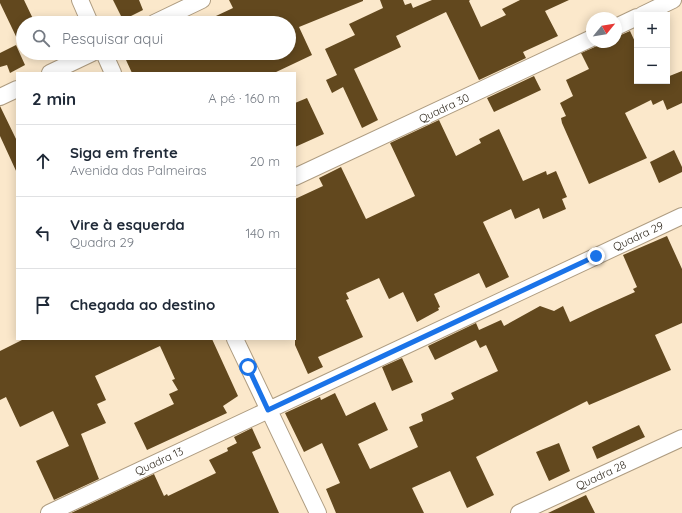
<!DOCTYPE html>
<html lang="pt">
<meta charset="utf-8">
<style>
body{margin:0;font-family:Quicksand,sans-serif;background:#f2f2f3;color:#1f2937}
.controls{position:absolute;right:12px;top:12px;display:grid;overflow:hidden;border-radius:0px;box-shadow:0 2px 10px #0003}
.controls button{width:36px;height:36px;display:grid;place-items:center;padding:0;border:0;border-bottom:1px solid #e0e1e3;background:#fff;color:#1f2937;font:20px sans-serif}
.compass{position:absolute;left:586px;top:12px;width:36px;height:36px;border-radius:50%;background:#fff;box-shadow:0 2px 10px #0003;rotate:60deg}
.stop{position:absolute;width:12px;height:12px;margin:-9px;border:3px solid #1a73e8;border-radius:50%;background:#fff}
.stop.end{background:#1a73e8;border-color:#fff;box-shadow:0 1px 4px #0008}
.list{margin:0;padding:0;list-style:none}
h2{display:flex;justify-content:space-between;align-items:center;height:52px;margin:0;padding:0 16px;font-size:17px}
h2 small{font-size:13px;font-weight:400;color:#747a83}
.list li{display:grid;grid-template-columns:26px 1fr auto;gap:12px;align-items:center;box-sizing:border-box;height:72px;padding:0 16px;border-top:1px solid #e0e1e3}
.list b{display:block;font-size:15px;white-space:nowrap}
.list p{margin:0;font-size:13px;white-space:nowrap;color:#747a83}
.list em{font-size:13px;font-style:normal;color:#747a83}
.icon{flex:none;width:22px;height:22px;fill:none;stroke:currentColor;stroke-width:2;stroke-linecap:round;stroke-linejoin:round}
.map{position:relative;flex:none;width:682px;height:513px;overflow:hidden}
.search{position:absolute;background:#fff;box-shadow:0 2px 10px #0003;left:16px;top:16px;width:280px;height:44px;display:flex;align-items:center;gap:10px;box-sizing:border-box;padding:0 14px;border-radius:22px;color:#747a83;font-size:15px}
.panel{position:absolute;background:#fff;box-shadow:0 2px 10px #0003;left:16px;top:72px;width:280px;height:268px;border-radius:0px}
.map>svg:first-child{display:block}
.building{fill:#62481e}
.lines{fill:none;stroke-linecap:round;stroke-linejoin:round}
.street-casing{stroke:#ae9c81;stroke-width:18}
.street{stroke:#fff;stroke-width:16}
.route{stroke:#1a73e8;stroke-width:5}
.labels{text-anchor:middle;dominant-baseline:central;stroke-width:4;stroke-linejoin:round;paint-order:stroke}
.street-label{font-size:11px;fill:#30291e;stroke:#fff}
</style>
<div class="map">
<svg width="682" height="513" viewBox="0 0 682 513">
<rect width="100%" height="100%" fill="#fbe8cb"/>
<!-- building -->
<path class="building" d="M0,0h24l11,23h-12v28l-23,-48z
M113,0h26l4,10 -20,10z
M229,0h134v1l-64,26 13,28 -38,18h-142l-6,-13 17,-7h146v-30h-88l32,-15z
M380,0h23l2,5 6,-2 2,5 19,-8h38l-1,1 12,26 25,-12 -4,-6 18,-9h49l-24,11 13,25 -35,16 3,6 -47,22 -33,-68 -50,24 5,11 -47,22 24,51 -16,8 -19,-41 -11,6 -6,-13 11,-5 -12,-26 30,-14 -6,-11 34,-16z
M630,31l7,15v35h30v-4l15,-6v32l-15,7 -4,-10 -10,5 -2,-5 -26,13 22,45 -58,26 -27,-61 -1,-5 5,-2 -6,-13 13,-7 -7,-16 23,-11 -8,-16 25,-11h10v-5z
M16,45l9,20 -15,8 -3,-8 -7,2v-14z
M534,76l7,14 -47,22 -7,-14z
M307,98l17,36 -29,13v-44z
M0,106l17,35v32l-17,-37z
M439,120l17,36 25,-13 -2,-4 20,-10 24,52 23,-10 1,4 9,-4 11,26 -5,2 4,10 -23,10 -4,-11 -24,11 -4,-10 -28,13 26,55 -23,11 -7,-15 -45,21 6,13 -2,1 1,2 -22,12 -14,-30 -14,7 -10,-21 -33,15 3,6 -3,1 17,37 -45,20 5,10 -15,7 -13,-29v-146l28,-13 -4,-8 22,-11 25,52 49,-23 -25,-53z
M674,150l8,17v5l-23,11 -9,-21z
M667,236l15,33v54l-27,12 16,35 -82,35 -2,-4 -111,56 18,38 -27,13 -17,-37 -38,17 12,25h-88l-10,-24 14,-6 -18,-40 -18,9 -19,-39 35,-16 1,3 14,-7 11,23 29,-14 13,28 -30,14 12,25 48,-22 -9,-20 14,-6 -2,-7 33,-15 -3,-6 47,-22 -12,-26 -6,3 -4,-8 -41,20 -7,-14 48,-23 3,7 22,-10 3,6 36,-20 14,5 9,-5 7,16 25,-12 40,-18 -2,-3 4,-2 -14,-32z
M24,339h188l26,57 -15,10 4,7 -80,37 -13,-27 40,-19 -5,-10 9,-4 -6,-10 3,-1 -15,-33 -65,30 11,24 -9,4 9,19 -25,11 18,45 -45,21 -18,-39 33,-15 -16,-35 -33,16 -14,-30 -6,3v-49z
M402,358l11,24 -21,9 -10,-24z
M639,425l6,12 -48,22 -5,-12z
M252,428l9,20 -9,4 27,61h-208l83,-39 10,22 3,-2 1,2 48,-23 -7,-13 19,-9 -1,-3 10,-5 -3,-6z
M559,443l11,28 -21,10 -13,-29z
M586,495l9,18h-47z"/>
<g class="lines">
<defs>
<path id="street" d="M80,0l10,23
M642,15l31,-15
M154,23l48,-23
M616,27l21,-10
M104,53l9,20
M50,73l42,-20
M0,97l17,-8
M295,177l297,-139
M235,339l83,174
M49,513l633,-297
M519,513l163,-75"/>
</defs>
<!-- street casing -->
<use href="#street" class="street-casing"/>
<!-- street -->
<use href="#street" class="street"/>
</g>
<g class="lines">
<!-- route -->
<path class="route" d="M248,367l20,43 328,-154"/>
</g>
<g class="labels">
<!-- street labels -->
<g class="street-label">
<text transform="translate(444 108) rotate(-25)">Quadra 30</text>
<text transform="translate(638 236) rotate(-25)">Quadra 29</text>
<text transform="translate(159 461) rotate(-25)">Quadra 13</text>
<text transform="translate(601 475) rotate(-25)">Quadra 28</text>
</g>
</g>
</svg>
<div class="controls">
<button>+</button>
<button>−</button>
</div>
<svg class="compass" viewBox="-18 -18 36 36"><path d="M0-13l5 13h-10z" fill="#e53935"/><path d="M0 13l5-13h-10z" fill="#747a83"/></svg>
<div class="stop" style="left:248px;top:367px"></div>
<div class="stop end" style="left:596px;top:256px"></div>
<div class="search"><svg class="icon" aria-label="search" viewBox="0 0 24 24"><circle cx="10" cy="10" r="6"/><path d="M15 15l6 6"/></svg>Pesquisar aqui</div>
<section class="panel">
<h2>2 min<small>A pé · 160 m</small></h2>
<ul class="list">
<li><svg class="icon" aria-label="ahead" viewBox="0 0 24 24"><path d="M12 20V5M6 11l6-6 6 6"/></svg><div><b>Siga em frente</b><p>Avenida das Palmeiras</p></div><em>20 m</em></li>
<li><svg class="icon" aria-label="left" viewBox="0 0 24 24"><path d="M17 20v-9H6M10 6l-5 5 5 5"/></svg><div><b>Vire à esquerda</b><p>Quadra 29</p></div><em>140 m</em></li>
<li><svg class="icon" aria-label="arrive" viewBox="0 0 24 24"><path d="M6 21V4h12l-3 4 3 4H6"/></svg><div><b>Chegada ao destino</b></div></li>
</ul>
</section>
</div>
